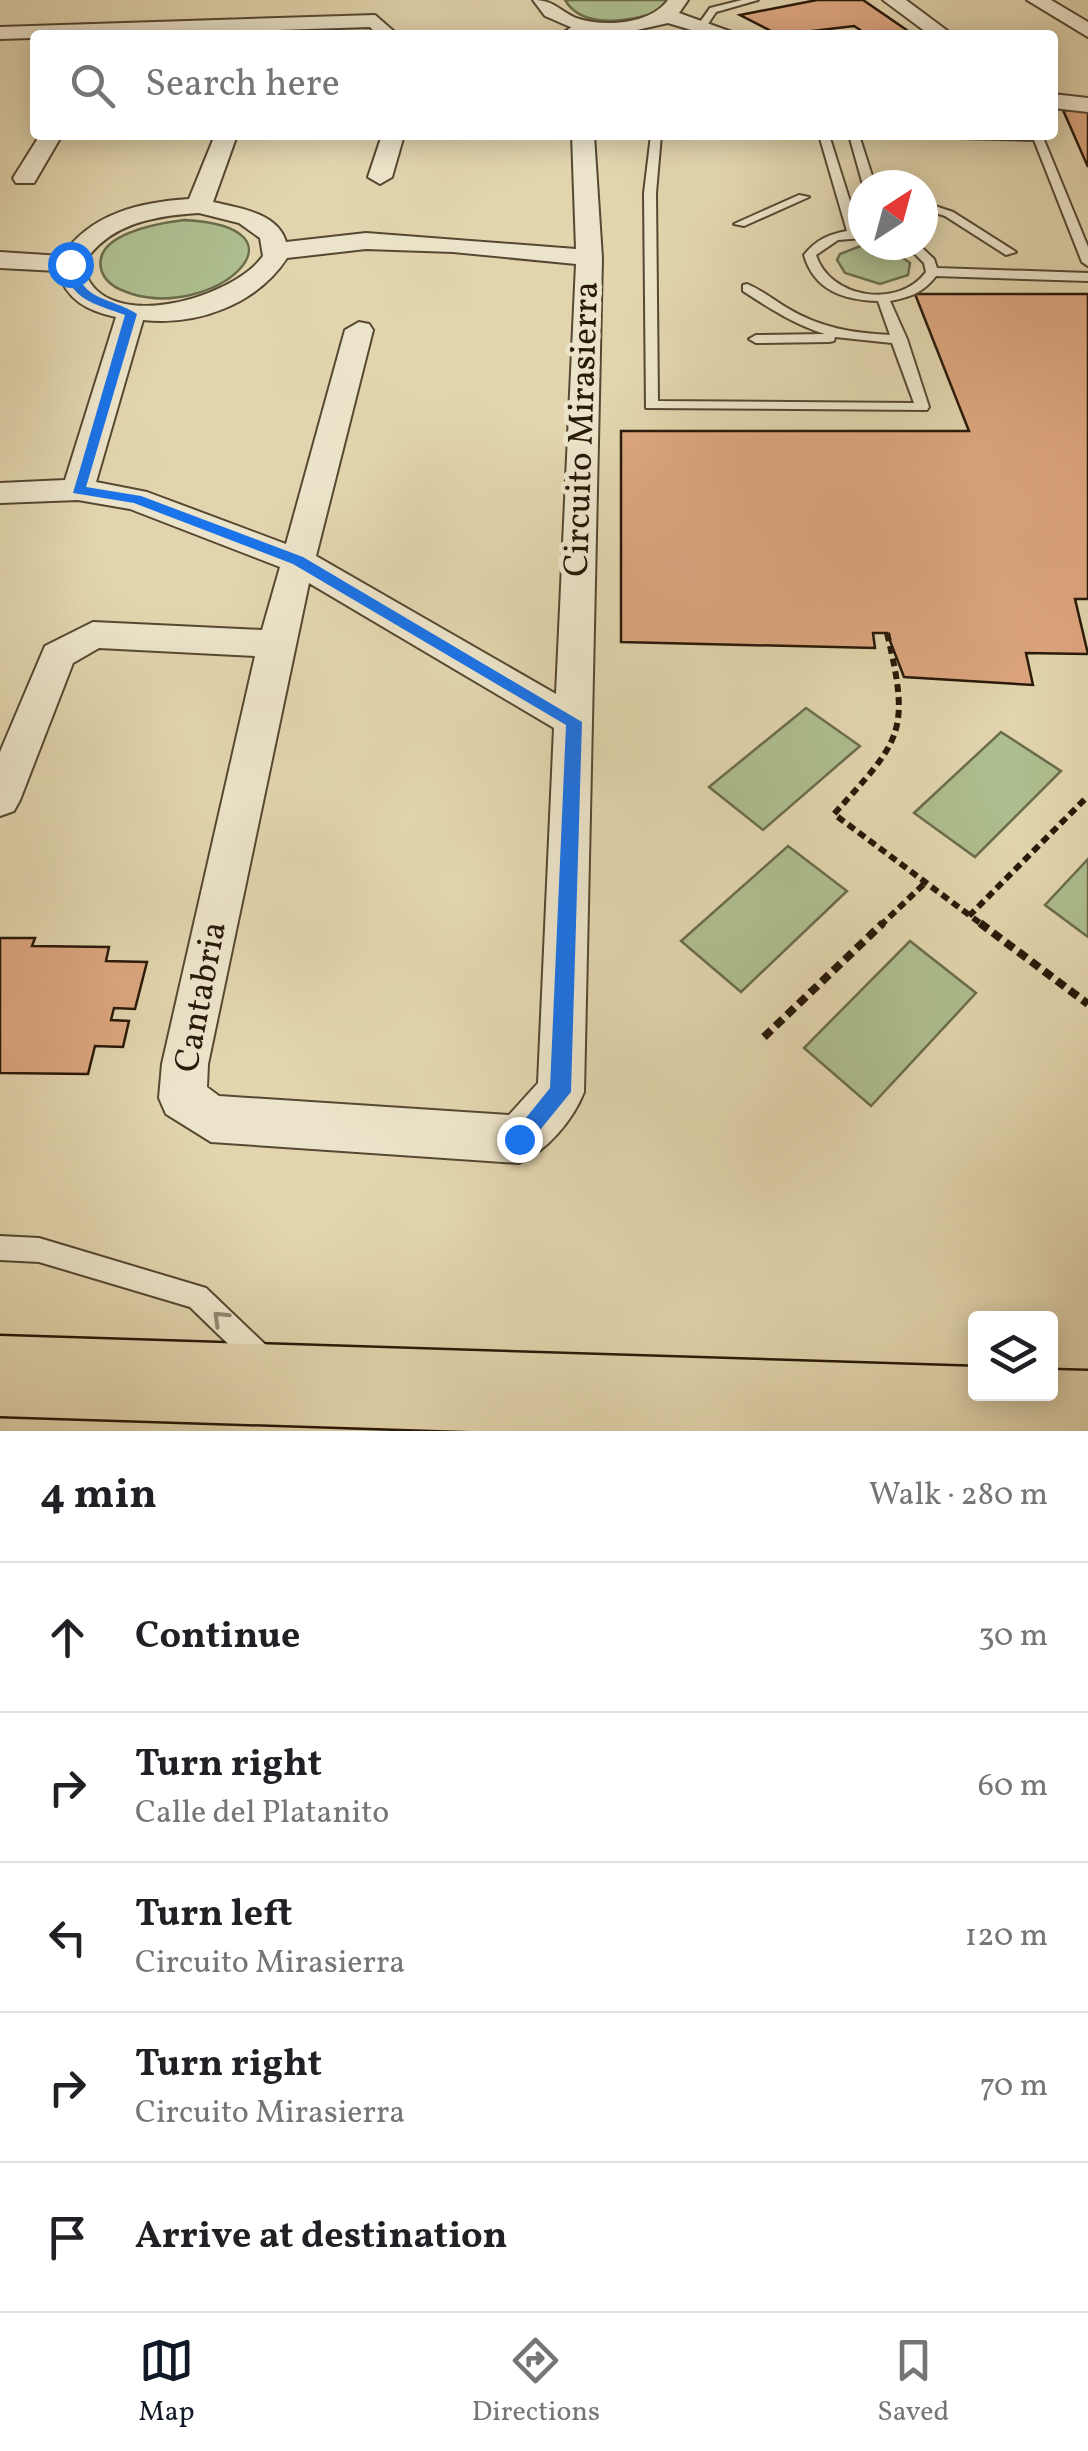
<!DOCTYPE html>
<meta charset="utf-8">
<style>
body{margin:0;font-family:Vollkorn,serif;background:#f2f2f2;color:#202124}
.controls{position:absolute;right:30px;bottom:30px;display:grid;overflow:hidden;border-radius:10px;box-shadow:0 5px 25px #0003}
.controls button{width:90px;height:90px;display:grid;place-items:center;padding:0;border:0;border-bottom:2px solid #e0e0e0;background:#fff;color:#202124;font:50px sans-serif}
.compass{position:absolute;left:848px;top:170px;width:90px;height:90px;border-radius:50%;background:#fff;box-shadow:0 5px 25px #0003;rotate:36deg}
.stop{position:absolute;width:30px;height:30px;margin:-22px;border:8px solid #1a73e8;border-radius:50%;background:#fff}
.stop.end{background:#1a73e8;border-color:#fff;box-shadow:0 2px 10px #0008}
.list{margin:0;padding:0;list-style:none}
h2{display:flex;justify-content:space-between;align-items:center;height:130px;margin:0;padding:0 40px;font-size:42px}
h2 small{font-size:32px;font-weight:400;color:#757577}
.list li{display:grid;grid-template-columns:65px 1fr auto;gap:30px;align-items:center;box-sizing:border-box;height:150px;padding:0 40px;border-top:2px solid #e0e0e0}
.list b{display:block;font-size:38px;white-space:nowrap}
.list p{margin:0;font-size:32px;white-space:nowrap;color:#757577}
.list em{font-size:32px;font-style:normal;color:#757577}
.icon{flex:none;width:55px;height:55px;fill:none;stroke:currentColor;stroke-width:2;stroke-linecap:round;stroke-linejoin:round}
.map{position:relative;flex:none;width:1088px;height:1431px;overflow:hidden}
.search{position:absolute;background:#fff;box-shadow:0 5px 25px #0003;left:30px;right:30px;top:30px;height:110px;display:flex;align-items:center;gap:25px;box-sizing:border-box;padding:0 35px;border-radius:10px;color:#757577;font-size:38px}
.sheet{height:880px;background:#fff}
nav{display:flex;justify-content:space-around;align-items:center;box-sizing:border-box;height:140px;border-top:2px solid #e0e0e0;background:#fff;font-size:28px;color:#757577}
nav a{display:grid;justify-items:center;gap:5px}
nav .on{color:#111827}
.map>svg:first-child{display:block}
.green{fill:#aebe8e;stroke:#6b6c4c;stroke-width:2.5}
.building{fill:#dda67f;stroke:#281909;stroke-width:2.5}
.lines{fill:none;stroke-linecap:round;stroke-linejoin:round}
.lane-casing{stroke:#564832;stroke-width:4}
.street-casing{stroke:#564832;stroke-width:4}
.highway-casing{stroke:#281909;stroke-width:5}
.path-far1{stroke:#281909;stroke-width:6;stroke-dasharray:8 5;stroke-linecap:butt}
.path{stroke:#281909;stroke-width:8;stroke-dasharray:10 6;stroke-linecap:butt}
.lane{fill:#ece4ca;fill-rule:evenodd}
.street{fill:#ece4ca;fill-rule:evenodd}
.highway{fill:#e2d5ae;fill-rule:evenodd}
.oneway{stroke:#948973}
.route{fill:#1a73e8}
.labels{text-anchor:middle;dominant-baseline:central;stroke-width:10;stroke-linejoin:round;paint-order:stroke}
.street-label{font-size:35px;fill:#281909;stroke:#ece4ca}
</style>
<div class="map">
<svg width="1088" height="1431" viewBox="0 0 1088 1431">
<rect width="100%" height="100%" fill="#e2d5ae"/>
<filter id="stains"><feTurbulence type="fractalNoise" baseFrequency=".002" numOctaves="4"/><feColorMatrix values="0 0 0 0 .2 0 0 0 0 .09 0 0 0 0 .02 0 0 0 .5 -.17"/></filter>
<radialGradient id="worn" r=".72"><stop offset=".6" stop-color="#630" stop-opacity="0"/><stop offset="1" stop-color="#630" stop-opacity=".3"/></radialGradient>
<!-- green -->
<path class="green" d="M565,0h105l-5,10c-29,10 -81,22 -100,-10z
M184,220c134,7 32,99 -52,74 -12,-4 -25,-9 -30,-22 -13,-38 58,-49 82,-52z
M863,245l26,3 21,15 -2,12 -28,9 -35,-11 -8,-13 3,-6z
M806,708l54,38 -97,84 -54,-43z
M1001,732l60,39 -86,86 -61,-44z
M788,846l59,45 -106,101 -60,-51z
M1088,859v78l-43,-32z
M910,941l66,52 -105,113 -67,-58z"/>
<!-- building -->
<path class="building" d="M817,0h46l51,35h-46l-14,-9 -75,9 -39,-20z
M1063,110l25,1v56z
M915,294h173v305h-13l13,55 -62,-1 7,32 -129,-8 -17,-44h-14l2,15 -254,-6v-211h348z
M0,938h35l-3,8 77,1 -3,14 41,1 -12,47 -21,-1 -3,12 18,1 -6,26 -28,-1 -7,28 -88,-1z"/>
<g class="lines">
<defs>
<path id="lane" d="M742,0h16l-42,12 -10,15 -8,-2 12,-17z
M579,22l8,2 -15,11h-12z
M651,135h10l-5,58 2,208 256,2 -22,-60 -57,-6 -1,4 -5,1 -73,1 -7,-4 7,-4 69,-1c-30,-9 -56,-26 -82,-43v-6l4,-1c15,6 28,17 42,25 32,19 64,24 101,26l-12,-34c-35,-1 -64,-11 -74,-46 12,-15 25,-21 43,-24l-28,-96h10l30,95h4v8l-25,2 -22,15c14,44 83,54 110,17l-2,-9 -18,-18h13l15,14 3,9 151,5v8l-152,-5c-13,17 -26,21 -46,25l17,38 22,68 -2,3 -281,-2 -2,-215z
M849,135h10l16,50h-12z
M953,135h89l46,112v19l-6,-4 -48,-122 -76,-2z
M799,195l10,2 -65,29 -10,-2z
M923,202l30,10 63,40 -10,3 -61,-39 -22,-7z
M0,1236l39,2 167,50 64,61 3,9 -3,9 -9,3 -9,-3 -62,-60 -151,-45 -39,-2z"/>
<path id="street" d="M533,0c21,0 25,10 43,18 28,10 75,6 92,-18h20l-9,13 61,22h-32l-40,-12 -49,11 -37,-2 -37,-16z
M883,0h23l47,35h-23z
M1027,0h24l37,22v15z
M375,15l23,20h-21l-7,-8 -370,12v-12z
M1053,94l35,4v14l-35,-4z
M40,135h22l-28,48h-18l-3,-5z
M215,135h22l-24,67c26,6 65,11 73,40l80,-9 210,16 -4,-114h22l8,123 -18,834c-11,28 -37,59 -65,71l-308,-21 -45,-28 -7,-16 3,-34 93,-408 -156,-8 -26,15 -53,137 -6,11 -14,5v-64l45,-106 48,-24 169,8 18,-63 -150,-58 -52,-9 -78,3v-20l65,-3 51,-163c-28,-6 -50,-17 -58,-46l-58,-3v-16l62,4c29,-43 79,-54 127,-57zM199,213l40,10 21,15 3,18c-31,44 -167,82 -180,8 26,-41 71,-48 116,-51zM366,249l87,3 123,12 -20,430 -240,-138 57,-226 -4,-6 -10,-2 -14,8 -59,214 -139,-52 -51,-10 47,-162c55,6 114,-16 144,-62zM309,583l245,145 -16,355 -29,32 -290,-19 -12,-9 1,-23z
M382,135h22l-12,42 -12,7 -12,-7z"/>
<path id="highway" d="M0,1336l976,31v27h74v-24l38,1v60h-618l-470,-15z"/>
</defs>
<!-- lane casing -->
<use href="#lane" class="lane-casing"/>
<!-- street casing -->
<use href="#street" class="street-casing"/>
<!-- highway casing -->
<use href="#highway" class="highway-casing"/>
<!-- path-far1 -->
<path class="path-far1" d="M887,633c24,100 14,107 -53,181l150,112
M969,916l119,-120
M880,926l46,-44"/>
<!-- path -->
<path class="path" d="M980,923l108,81
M764,1037l119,-114"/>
<!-- lane -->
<use href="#lane" class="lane"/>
<!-- street -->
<use href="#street" class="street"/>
<!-- highway -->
<use href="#highway" class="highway"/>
</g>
<!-- one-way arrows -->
<defs><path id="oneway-chevron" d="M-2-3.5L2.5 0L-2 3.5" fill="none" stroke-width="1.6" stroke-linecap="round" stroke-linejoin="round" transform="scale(2.5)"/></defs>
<use class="oneway" href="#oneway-chevron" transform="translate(220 1318) rotate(-136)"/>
<!-- route -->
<path class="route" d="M70,260l6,4c3,37 35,33 61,50l-51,173 55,9 162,61 279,165 -11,370 -44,54 -8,3 -10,-10 41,-51 16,-363 -273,-161 -159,-61 -61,-10 52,-178c-30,-11 -58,-16 -60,-51z"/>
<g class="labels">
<!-- street labels -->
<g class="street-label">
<text transform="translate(583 429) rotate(-88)">Circuito Mirasierra</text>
<text transform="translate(202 997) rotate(-79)">Cantabria</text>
</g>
</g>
<rect width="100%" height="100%" filter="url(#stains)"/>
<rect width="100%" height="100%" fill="url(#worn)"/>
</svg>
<div class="controls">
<button><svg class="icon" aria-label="layers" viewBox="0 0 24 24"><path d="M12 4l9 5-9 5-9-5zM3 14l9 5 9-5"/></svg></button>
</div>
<svg class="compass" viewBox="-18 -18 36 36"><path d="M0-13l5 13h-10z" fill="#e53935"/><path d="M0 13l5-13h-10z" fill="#757577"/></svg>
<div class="stop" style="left:70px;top:264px"></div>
<div class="stop end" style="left:519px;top:1139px"></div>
<div class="search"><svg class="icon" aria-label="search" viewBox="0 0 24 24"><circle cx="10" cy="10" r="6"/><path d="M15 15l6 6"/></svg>Search here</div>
</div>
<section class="sheet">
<h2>4 min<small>Walk · 280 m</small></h2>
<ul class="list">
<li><svg class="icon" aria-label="ahead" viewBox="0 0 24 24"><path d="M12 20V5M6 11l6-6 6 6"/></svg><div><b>Continue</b></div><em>30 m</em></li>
<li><svg class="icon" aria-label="right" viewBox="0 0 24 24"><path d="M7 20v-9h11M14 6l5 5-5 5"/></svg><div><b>Turn right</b><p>Calle del Platanito</p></div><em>60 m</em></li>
<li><svg class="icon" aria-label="left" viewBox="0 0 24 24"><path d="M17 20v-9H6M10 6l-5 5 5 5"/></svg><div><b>Turn left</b><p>Circuito Mirasierra</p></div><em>120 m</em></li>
<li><svg class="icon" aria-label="right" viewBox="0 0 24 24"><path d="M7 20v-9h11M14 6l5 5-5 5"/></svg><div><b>Turn right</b><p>Circuito Mirasierra</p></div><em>70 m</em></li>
<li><svg class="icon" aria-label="arrive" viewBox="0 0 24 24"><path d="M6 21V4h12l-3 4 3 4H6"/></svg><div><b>Arrive at destination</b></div></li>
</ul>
</section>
<nav>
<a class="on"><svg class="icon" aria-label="map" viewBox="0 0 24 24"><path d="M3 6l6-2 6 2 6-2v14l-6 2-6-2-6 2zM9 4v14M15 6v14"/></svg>Map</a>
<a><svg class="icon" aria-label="directions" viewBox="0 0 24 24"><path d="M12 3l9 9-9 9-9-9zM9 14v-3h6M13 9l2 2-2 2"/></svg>Directions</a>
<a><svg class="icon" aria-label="saved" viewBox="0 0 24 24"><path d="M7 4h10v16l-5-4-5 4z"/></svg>Saved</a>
</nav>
